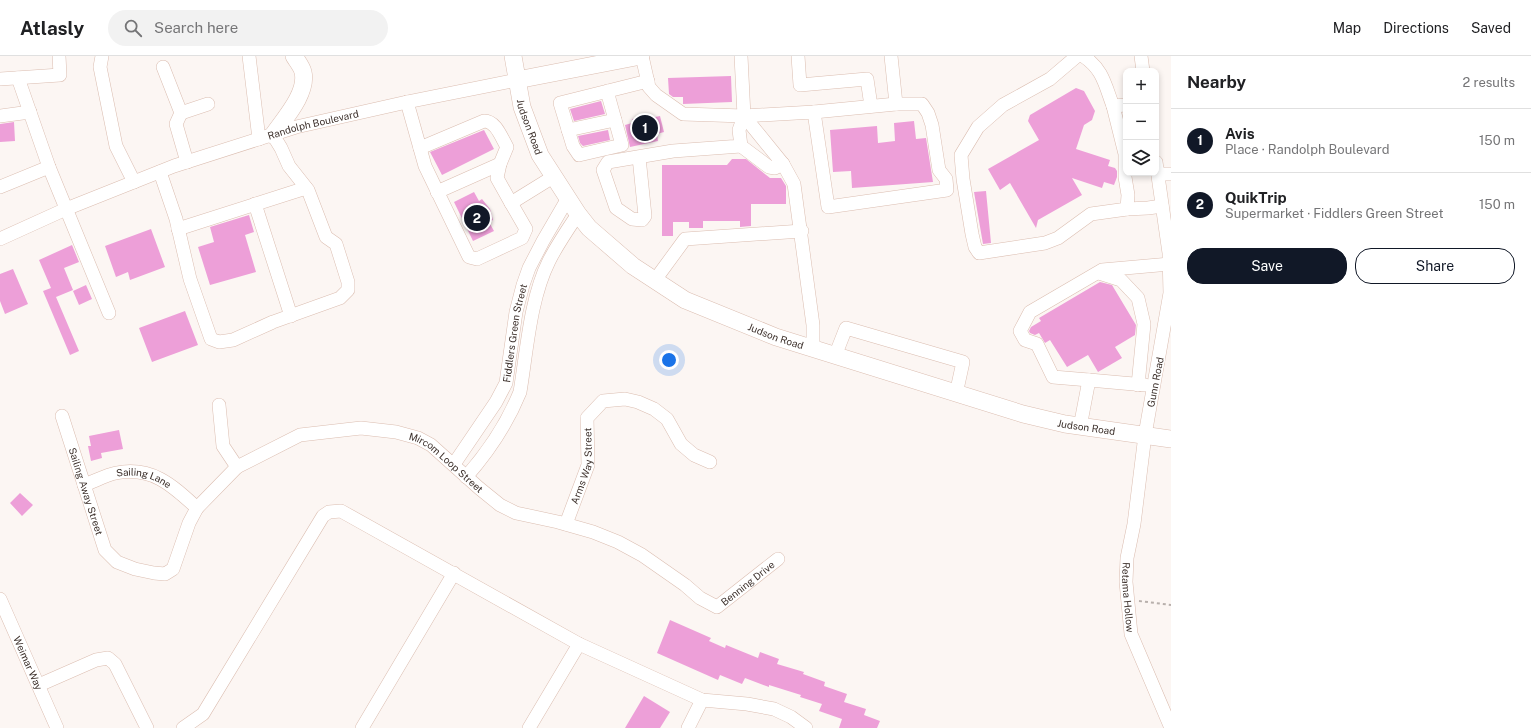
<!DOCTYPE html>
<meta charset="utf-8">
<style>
body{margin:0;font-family:"Public Sans",sans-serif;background:#f2f2f2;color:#202124}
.controls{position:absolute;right:12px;top:12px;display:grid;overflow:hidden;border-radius:8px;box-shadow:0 2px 6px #0003}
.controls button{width:36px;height:36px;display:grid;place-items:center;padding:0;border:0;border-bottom:1px solid #e0e0e0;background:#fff;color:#202124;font:20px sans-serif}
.you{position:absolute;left:669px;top:304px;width:14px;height:14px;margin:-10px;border:3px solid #fff;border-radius:50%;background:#1a73e8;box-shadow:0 0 0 6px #1a73e833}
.badge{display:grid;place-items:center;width:26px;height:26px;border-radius:50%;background:#111827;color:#fff;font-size:13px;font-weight:700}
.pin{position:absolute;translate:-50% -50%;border:2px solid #fff;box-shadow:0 1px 4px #0006}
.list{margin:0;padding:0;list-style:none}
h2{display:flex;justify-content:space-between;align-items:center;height:52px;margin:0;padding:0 16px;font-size:17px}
h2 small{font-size:13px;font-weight:400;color:#757577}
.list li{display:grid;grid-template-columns:26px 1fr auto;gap:12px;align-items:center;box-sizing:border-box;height:64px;padding:0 16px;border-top:1px solid #e0e0e0}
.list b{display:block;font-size:15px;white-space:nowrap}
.list p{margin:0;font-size:13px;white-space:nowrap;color:#757577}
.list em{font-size:13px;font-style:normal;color:#757577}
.actions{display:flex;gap:8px;padding:12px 16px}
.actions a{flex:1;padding:9px 0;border:1px solid #111827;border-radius:16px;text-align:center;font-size:14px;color:#111827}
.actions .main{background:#111827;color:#fff}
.icon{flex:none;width:22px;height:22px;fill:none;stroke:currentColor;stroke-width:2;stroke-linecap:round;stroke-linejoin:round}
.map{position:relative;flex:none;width:1171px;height:672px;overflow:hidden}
header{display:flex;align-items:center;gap:24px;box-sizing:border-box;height:56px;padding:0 20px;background:#fff;border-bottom:1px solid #e0e0e0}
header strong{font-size:19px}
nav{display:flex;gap:22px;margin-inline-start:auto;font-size:14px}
.search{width:280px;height:36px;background:#f2f2f2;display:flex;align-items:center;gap:10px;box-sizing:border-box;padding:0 14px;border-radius:22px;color:#757577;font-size:15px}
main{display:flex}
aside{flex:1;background:#fff}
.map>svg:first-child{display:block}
.building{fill:#ed9fd8}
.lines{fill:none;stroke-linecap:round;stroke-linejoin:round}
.minor-casing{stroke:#dbbdb0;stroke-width:14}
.major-casing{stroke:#dbbdb0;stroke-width:18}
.path{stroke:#b8b0ac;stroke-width:2;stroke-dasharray:3 3;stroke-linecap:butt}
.minor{stroke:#fff;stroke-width:13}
.major{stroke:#fff;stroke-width:17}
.labels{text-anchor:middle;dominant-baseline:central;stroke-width:3;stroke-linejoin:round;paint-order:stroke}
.street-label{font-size:10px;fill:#3d312c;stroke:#fff}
</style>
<header>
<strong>Atlasly</strong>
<div class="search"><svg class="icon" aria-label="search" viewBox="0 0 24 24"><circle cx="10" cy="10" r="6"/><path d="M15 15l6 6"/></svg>Search here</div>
<nav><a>Map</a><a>Directions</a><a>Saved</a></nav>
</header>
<main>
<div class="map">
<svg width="1171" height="672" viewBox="0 0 1171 672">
<rect width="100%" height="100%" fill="#fcf6f3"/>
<!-- building -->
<path class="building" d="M731,20l1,26 -49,2v-7h-10l-4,-3 -1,-16z
M1076,32l8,3 11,20 -3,9 -8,5 -8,24 34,11 -2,6 7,2 2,3v6l-3,8 -10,-3 -2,6 -30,-10 10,17 -44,25 -2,8 -26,-45 -10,7 -12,-21 51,-29 -11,-19 2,-6z
M601,45l4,13 -31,7 -4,-12z
M660,60l4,16 -7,2 1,7 -28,6 -5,-22 7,-2v-4l13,-2v2z
M914,65l2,18 10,-1 7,44 -81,6 -1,-17 -18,1 -3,-42 47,-4 1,17 17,-2 -1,-18z
M14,66l1,19 -15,1v-18z
M484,74l10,19 -52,26 -12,-23z
M608,74l2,10 -27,6 -3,-3 -2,-7z
M732,103h14l24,19h11l5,8v18h-35v22l-11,1v-6h-37v7h-14v-6h-16v14h-11v-71h65z
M986,135l5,52 -8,1 -9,-52z
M474,136l5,9 3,-2 8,10 3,11 -4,2 5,9 -21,10 -19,-39z
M249,159l5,17 -9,3 11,37 -46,13 -12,-38 16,-5 -4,-15z
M151,173l14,38 -35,13 -2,-8 -12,5 -11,-31z
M72,189l7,17 -15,6 9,22 -17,7 23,54 -9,4 -27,-64 8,-3 -12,-28z
M13,213l15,35 -23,10 -5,-13v-27z
M1100,226l12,3 24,40 -1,10 -20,12 7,11 -24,14 -10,-17 -21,12 -17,-27 -5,3 -6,-10 -4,2 -5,-2 -1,-2 2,-4 10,-6 -2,-3z
M86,229l6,14 -13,6 -6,-14z
M185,255l13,34 -46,17 -13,-34z
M119,374l4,19 -22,4 1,5 -11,3 -3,-15h3l-2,-10z
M20,437l13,12 -11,11 -12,-13z
M670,564l41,18 -2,3 16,7 1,-3 32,13 2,-6 19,7 -2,5 27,8 -1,2 22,8 -1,4 23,8 -3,8 22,7 -2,6 16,6 -3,7h-38l3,-9 -23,-8 3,-7 -22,-7 1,-2 -32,-10v2l-24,-9 -3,6 -22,-9 -2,5 -61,-27z
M644,640l26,16 -10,16h-35z"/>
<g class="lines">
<defs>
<g id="minor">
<path d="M102,0l-2,11 16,79 18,36"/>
<path d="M249,0l10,83"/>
<path d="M642,0l7,31 7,8 27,19 61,2 70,-4 14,95 119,-17 -1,-11 -7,-9 -7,-45 -4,-12 -6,-9h-26l-5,-48"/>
<path d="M798,0l2,29 67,-6 4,27"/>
<path d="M1077,0l-27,23 -47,26 -25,22 -17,28 2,24 9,55 3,13 4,6 66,-10 13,-5 33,-24 36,-5 1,-14 -3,-18v-23l-12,-48"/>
<path d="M1083,0c20,13 22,29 30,50l13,-1"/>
<path d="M1141,0l2,15"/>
<path d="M163,11l18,46 -5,11 11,38"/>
<path d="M18,22l31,89 60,146"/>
<path d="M0,23l60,-4 -1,-19"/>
<path d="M607,35l15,54 -43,10 -6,-9 -13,-43 88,-22"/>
<path d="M407,46l18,64 44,91 8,2 45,-21 4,-9 -15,-26 42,-26"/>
<path d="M814,56l82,-8"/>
<path d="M181,57l27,-9"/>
<path d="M0,60l30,-4"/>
<path d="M744,60l39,48 11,20 19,141v24"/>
<path d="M568,74l47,-10"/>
<path d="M741,90l28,21 6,1 8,-4"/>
<path d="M420,92l64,-27c12,0 17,16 23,26l-7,17 -3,14 14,25"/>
<path d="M639,101l6,59 -3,4 -10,-1 -16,-11 -13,-38 5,-8 65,-11 68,-5 -2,-16 5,-14 -3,-60"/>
<path id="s1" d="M1156,106l13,91 1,40 -25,142 -11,89 -7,34 -1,24 5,52 40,94"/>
<path d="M160,116l16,47 14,60 21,60 8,3 14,-2 40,-18 67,-24 8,-8v-8l-12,-38 -10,-7 -18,-47 -19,-24 -8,-18 -8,-13"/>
<path d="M1158,118h13"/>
<path d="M0,131l49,-20"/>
<path d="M437,136l63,-28"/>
<path d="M255,148l36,112"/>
<path d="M1127,153l21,-1 14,-2"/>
<path d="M178,173l128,-41"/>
<path id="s2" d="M0,183l66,-30 108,-43 122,-39 111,-25 110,-22"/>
<path d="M1099,217l22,7 17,18 6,26 -6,61"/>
<path d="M655,224l30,-41 117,-8"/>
<path d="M835,300l11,-28 117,34 -7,32"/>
<path d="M1089,324l-36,-3 -16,-33 -12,-4 -5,-9 10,-19 72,-42 68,-6"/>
<path d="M219,349l4,41 14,21"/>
<path id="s3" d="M62,360l43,134 12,12 18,7 19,4 11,1 8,-5 16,-46 8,-15 40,-41 63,-32 61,-7 35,4 22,6 13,7 48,43 21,17 16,8 42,9 35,10 25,10 24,13 43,30 15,13 17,9 61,-48"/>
<path d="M1080,371l9,-47 56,5"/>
<path id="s4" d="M454,408l42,-62 10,-19 10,-71 7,-27 6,-17 14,-27 25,-43"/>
<path d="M466,421c23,-26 41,-53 54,-85 7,-42 10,-93 29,-131 8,-16 19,-32 29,-47"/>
<path id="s5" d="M84,429c11,-4 22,-10 32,-12 36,-7 56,12 81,35"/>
<path id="s6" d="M566,468l22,-59 -1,-47 16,-17 22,-2 13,3 16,7 13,10 14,25 13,11 16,7"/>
<path id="s7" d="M0,543l57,129"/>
<path d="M39,629l57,-25 12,-2 7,6 32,64"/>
<path d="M183,672l20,-14 120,-198 6,-4 12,-1 238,133 123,56 45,4 27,5 17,8 15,11"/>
<path d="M362,672l92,-155"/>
<path d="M529,672l50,-84"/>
<path d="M688,672l14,-28"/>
</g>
<g id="major">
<path id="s8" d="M513,0l9,51 18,48 38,59 11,14 44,38 52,34 91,37 247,77 42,10 106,15"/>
<path d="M517,24l124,-24"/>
<path d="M273,79c11,-16 35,-42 30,-63 -1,-5 -6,-11 -9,-16"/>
</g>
</defs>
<!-- minor casing -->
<use href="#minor" class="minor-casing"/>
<!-- major casing -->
<use href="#major" class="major-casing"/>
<!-- path -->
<path class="path" d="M1139,545l32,4"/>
<!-- minor -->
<use href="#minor" class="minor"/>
<!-- major -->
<use href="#major" class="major"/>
</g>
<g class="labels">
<!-- street labels -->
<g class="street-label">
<text stroke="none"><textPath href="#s2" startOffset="334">Randolph Boulevard</textPath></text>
<text stroke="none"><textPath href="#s8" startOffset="73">Judson Road</textPath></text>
<text stroke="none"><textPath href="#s4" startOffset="147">Fiddlers Green Street</textPath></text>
<text stroke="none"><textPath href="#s8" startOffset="409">Judson Road</textPath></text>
<text transform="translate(1155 326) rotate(-79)">Gunn Road</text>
<text stroke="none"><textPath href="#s8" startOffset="733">Judson Road</textPath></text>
<text stroke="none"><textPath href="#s3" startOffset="567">Mircom Loop Street</textPath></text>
<text stroke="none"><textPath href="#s6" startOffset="61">Arms Way Street</textPath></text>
<text stroke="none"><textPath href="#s5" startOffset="63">Sailing Lane</textPath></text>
<text stroke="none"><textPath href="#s3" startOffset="79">Sailing Away Street</textPath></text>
<text stroke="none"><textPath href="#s3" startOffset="918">Benning Drive</textPath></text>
<text stroke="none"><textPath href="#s1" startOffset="440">Retama Hollow</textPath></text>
<text stroke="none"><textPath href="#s7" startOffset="70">Weimar Way</textPath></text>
</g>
</g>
</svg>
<div class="controls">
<button>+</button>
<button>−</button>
<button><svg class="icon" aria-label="layers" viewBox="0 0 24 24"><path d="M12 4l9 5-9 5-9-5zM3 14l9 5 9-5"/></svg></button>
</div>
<div class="you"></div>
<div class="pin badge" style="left:645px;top:72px">1</div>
<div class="pin badge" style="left:477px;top:162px">2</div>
</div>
<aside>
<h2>Nearby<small>2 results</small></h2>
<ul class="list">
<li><span class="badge">1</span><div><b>Avis</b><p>Place · Randolph Boulevard</p></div><em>150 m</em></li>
<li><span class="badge">2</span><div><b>QuikTrip</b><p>Supermarket · Fiddlers Green Street</p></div><em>150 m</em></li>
</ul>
<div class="actions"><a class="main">Save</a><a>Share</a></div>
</aside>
</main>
